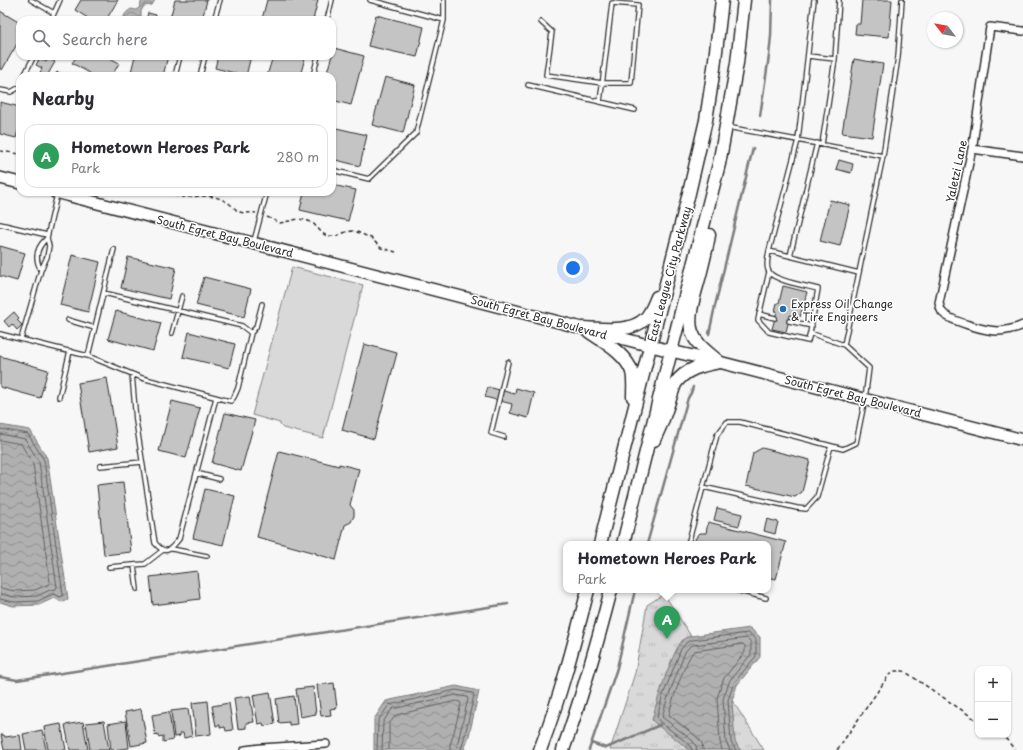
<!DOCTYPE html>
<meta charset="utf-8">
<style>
body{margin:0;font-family:"Playpen Sans",sans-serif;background:#f2f2f3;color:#2b2b33}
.controls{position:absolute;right:12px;bottom:12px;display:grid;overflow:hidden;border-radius:8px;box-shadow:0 1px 3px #0004}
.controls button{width:36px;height:36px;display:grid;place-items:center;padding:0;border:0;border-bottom:1px solid #e1e1e2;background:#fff;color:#2b2b33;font:20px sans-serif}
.compass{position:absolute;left:927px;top:12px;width:36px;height:36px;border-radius:50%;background:#fff;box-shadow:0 1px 3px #0004;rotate:301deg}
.you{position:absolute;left:573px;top:268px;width:14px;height:14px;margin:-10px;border:3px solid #fff;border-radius:50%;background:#1a73e8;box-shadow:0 0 0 6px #1a73e833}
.badge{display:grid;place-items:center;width:26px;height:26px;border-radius:50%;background:#b45309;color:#fff;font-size:13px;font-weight:700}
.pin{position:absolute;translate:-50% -33px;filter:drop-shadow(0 1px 2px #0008)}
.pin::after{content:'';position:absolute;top:21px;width:14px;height:12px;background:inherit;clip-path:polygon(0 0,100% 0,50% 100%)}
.popup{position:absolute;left:563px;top:541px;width:208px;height:52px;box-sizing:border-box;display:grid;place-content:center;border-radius:8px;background:#fff;filter:drop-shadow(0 1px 3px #0005);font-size:13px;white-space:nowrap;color:#7c7c81}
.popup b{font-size:15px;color:#2b2b33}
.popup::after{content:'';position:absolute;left:50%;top:100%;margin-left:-8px;border:8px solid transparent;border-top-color:#fff}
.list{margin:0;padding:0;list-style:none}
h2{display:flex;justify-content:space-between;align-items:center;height:52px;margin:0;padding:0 16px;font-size:17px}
h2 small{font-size:13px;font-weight:400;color:#7c7c81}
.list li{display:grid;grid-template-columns:26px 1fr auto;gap:12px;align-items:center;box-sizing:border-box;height:64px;margin:0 8px 8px;padding:0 8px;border:1px solid #e1e1e2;border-radius:12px}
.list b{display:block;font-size:15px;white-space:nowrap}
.list p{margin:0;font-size:13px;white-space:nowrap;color:#7c7c81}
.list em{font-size:13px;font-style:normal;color:#7c7c81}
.icon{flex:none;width:22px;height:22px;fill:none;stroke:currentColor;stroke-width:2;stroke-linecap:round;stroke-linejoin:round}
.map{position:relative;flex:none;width:1023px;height:750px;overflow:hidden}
.search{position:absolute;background:#fff;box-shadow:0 1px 3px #0004;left:16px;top:16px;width:320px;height:44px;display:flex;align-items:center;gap:10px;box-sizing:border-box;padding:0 14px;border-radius:12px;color:#7c7c81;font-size:15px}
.panel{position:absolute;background:#fff;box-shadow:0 1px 3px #0004;left:16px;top:72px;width:320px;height:124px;border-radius:12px}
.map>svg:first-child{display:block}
.green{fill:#d9d9d9;stroke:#828282}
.park{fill:url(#park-tufts);stroke:#828282}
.water{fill:url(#water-waves);stroke:#7b7b7b}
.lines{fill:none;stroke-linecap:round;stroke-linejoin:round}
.shore{stroke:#606060;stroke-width:1}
.stream{stroke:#7b7b7b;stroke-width:2.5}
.building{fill:#c4c4c4;stroke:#2b2b2b}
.service-casing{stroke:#2b2b2b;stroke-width:6}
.minor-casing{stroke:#2b2b2b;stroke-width:10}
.secondary-casing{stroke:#2b2b2b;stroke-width:14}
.primary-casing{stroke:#2b2b2b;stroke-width:15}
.path{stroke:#2b2b2b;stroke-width:1.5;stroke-dasharray:4 3;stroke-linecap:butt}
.service{stroke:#fff;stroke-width:3.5}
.minor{stroke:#fff;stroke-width:7}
.secondary{stroke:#fff;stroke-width:11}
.primary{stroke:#fff;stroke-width:12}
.poi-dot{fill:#1f6fb2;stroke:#fff;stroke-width:1.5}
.labels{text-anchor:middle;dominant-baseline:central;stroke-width:3;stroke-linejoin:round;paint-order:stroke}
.street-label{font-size:11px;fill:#2b2b2b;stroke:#fff}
.poi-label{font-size:11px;fill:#2b2b2b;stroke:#fff;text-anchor:start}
</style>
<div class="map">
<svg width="1023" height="750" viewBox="0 0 1023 750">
<defs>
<pattern id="park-tufts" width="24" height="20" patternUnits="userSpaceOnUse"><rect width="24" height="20" fill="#d9d9d9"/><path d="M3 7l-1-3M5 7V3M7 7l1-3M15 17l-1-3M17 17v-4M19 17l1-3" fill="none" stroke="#bababa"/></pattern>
<pattern id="water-waves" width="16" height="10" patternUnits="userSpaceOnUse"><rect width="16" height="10" fill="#b0b0b0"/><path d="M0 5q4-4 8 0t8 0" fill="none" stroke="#8f8f8f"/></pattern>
</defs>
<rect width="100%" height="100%" fill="#f7f7f7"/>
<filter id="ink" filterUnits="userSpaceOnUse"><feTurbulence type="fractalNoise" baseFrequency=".025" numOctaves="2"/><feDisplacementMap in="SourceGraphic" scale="8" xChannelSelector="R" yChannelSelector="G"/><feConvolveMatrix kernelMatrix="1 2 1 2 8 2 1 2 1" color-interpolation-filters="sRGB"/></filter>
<g filter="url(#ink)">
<!-- green -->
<path class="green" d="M292,267l71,18 -40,153 -40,-10 -3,-3v-2l-28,-8z"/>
<!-- park -->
<path class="park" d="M664,594l100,156h-154l25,-77 12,-68z"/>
<!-- water -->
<path class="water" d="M142,0h13l-3,5 -8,1 -3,5v9h-17c-1,-6 3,-8 7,-11l5,1 3,-2z
M0,425l30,5 17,28 21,141 -6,3 -8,-4 -15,7 -26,1 -13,-4z
M750,628l10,9v20l-23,28 -5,16 3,40 5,9h-50l-33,-25 -5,-5c4,-16 21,-74 33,-82 2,-1 4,-1 6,-2z
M456,686l23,5 -10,45 -5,14h-90v-31l12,-18z"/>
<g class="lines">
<!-- shore -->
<path class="shore" d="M0,429l28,5 16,26 19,135 -2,2 -8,-3 -15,7 -24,1 -14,-3
M0,434l25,5 14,23 18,125 -1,2 -6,1 -13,6 -22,1 -15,-3
M0,440l21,4 12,20 17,118 -1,2 -14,6 -20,1 -15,-3
M377,750l1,-29 11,-16 67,-15 17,3 1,2 -9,40 -4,15
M382,750l1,-28 9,-13 64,-14 11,2 1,2 -12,51
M389,750v-26l7,-9 60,-14 4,1 1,2 -7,28 -4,13v5
M692,750l-2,-5 -30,-23 -3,-4 5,-20 19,-49 6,-7 5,-2 56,-7 8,6v17l-22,27 -6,17 3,42 5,8
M697,750l-1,-4 -3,-5 -31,-24 5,-17 18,-48 5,-6 3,-1 54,-7 4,4v12l-21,26 -7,19 3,43 4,8
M703,750l-1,-7 -4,-5 -29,-23c2,-12 17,-56 25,-64l49,-7 2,2v6l-21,26 -7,20 3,44 2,8"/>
<!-- stream -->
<path class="stream" d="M760,116l9,-60 2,-20 1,-36
M709,334l6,-28 38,-158
M647,544l41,-146 3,-5 2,-6
M0,677l17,3 491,-76
M591,743l15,5 54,-23
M589,750l21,-61 7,-21 18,-78"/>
</g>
<!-- building -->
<path class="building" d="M81,0h37l-12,20h-15l-16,-10z
M175,0h32l-5,20h-24l-8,-2z
M267,0h51l-5,20h-49l-2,-1z
M862,0h30l-3,37 -34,-3 1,-10h4z
M0,11l20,12v16l-18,31 -2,-1z
M148,13l8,2 -1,5h-9z
M376,15l48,12 -7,30 -49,-11z
M334,48l30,8 -13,49 -19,-5v-24h-6z
M77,56h30l12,7 -7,13h-19v-1l-21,-12z
M135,56h33l-5,20h-33z
M218,56h33l-5,20 -31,-8z
M273,56h26l6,2 -5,18h-33z
M40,58l6,4 2,-4 7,4 -8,14h-1l-6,-3 2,-5 -6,-3z
M854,59l29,5 -11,73 -30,-4z
M385,77l30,8 -12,48 -31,-8z
M0,102l20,5v17l-4,14 -16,-4z
M332,127l35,8 -7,31 -28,-7z
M839,160l14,4 -2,9 -15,-4z
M332,185l24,5 -8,31 -48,-11 4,-18h28z
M830,200l20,5 -10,41 -20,-5z
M0,246l25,7 -8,28 -17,-5z
M72,255l28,7 -12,50 -28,-7z
M128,257l48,11 -7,31 -48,-11z
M204,277l47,12 -7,28 -48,-12z
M783,286l24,6 -7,25 -10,-2 -4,17 -14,-3 5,-18h-2l2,-8h2z
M116,311l45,12 -8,28 -45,-12z
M14,312l5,6 -2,2 5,5 -5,5 -5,-6 -3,3 -5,-6z
M189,332l46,12 -6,24 -46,-11z
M364,344l33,9 -23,86 -32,-9z
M0,356l48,14 -8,28 -40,-11z
M107,378l11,69 -29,5 -11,-69z
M488,387l27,7 1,-6 18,5 -6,25 -18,-5 2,-9 -27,-7z
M172,401l28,7 -14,50 -27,-7z
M225,413l30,7 -14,51 -29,-8z
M762,448l48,12 -8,32 -7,5 -49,-11 7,-33z
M279,451l60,15v-2l20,5 -9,36 4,5v6l-3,6 -6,3 -9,35 -20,-6v-1l-59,-16z
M123,482l8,70 -27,3 -7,-70z
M205,489l30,7 -12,49 -30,-7z
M717,508l25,6 -3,12 -25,-6z
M767,519l11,3 -3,12 -11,-3z
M708,522l78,20 -10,37 -8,-2v-33h-73v-4l3,-6 3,-1h5z
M197,571l3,28 -47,6 -3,-28z
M334,683l3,25 -7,1 1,6 -10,1 -4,-31z
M313,687l3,27 -16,3 -4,-28z
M270,692l5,32 -11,2 -1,-3 -5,1 -5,-29z
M250,696l4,26 -8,1v5l-8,1 -4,-31z
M294,696l3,28 -8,1v-3l-10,1 -3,-24z
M208,701l3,33 -15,2 -4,-33z
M229,703l4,27 -7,1 -1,-4 -5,1v-3l-4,1 -4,-20z
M141,709l6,34 -16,3 -6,-34z
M188,709l4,27 -8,2 -1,-5h-3v3l-6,1 -3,-26z
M169,712l4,28 -10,2v-6l-5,1v-3l-3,1 -3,-20z
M104,721l5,29h-19l-4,-27z
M126,721l3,27 -18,2 -3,-26z
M83,722l5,28h-18l-5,-25z
M61,724l5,26h-18l-4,-23z
M42,730l4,20h-20l-3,-16z
M1,735h3l1,2 15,-2 2,15h-18z"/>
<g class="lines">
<defs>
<path id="service" d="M31,0l23,13
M370,0l74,20
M814,0l-16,140 -29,111c-1,7 -4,17 1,22 6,8 37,13 48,16l-8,44 34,12
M51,20l9,-20
M214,20l6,-20
M327,20l5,-20
M541,22l11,10 -6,43 56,8h29l7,-78 -26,-2 -12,99
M808,56l27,3
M58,75l2,1
M24,76l10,-20
M175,76l5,-20
M200,76l5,-20
M313,76l5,-20
M528,85l107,25
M0,90l11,2 9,-5
M727,127l156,29
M817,143l-27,113 69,17
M822,144l13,-85 4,-59
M332,170l37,9 47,-46 28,-113v-20
M0,224l47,11
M254,241l13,-49
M769,251l21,5
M41,270c-7,-12 -4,-23 6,-32
M769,272l-11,48 11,12 39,9 2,-8
M759,314l16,4
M68,320l27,8
M789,321l23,5
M172,333l10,-37
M251,333l5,-6 6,-23
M0,334l88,22 54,22 84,22 5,1 3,-4 4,-9 13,-55 -9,-7 -138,-33
M21,339l20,-69 6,-13 2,-11 -2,-8 10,-44
M88,356l26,-107
M132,374l4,47 19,122c11,13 15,7 24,-4l37,-141
M59,397l11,-46
M504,437l-13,-4 17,-71
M100,466l42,-4
M196,473l23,6
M703,487l94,21 9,1 11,-12 14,-51
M688,544l29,-109 10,-13h13l103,27 13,-6 9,-44 4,-31 -25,-23 39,-189 15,-99 4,-57
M172,549l35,7
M134,565l3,24
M109,567l36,-3 18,-14
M736,590l30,8"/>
<path id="minor" d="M1023,31l-33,-4 -17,117 -34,159c1,3 1,6 3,9 7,9 44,19 56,19 7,0 19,-3 25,-6
M972,149l51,7
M245,750l16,-2 65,-4"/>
<path id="secondary" d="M0,178l20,5
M55,192l616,159 48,11 304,78"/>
<path id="primary" d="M709,235c-2,12 -5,24 -8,36 -4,17 -15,45 -9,61 4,13 17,21 27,30
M584,328c19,1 46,5 61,-9 6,-6 9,-15 12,-22
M584,328c16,12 42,25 48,44 2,8 1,17 1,25
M654,440l8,-18 13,-38c10,-15 27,-19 44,-22
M600,544l89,-351 17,-73 8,-52 8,-68
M623,544l48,-193 7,-27 41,-160 7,-38 11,-63 7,-63
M540,750c20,-52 34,-106 48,-160
M563,750c19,-53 34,-106 48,-160"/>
</defs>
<!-- service casing -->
<use href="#service" class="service-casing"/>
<!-- minor casing -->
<use href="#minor" class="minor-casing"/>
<!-- secondary casing -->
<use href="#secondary" class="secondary-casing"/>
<!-- primary casing -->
<use href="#primary" class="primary-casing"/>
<!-- path -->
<path class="path" d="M0,151l20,3
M168,192c14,10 30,1 46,5 6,1 12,4 17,8 3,2 5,6 9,7 5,2 11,0 16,1
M267,217l13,6 18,-4 8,1 7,3 9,10 5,3h9l10,-4 6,-1 5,1 14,6 10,10 15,4
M999,735l8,5 8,10
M837,750l52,-75 5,-4h10l74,50"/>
<!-- service -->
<use href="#service" class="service"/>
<!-- minor -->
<use href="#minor" class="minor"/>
<!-- secondary -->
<use href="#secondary" class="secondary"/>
<!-- primary -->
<use href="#primary" class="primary"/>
</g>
</g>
<!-- markers -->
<circle class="poi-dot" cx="783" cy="309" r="4"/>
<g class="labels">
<!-- street labels -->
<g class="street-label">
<text transform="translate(956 171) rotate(-78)">Yaletzi Lane</text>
<text transform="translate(225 236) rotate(14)">South Egret Bay Boulevard</text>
<text transform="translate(669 274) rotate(-75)">East League City Parkway</text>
<text transform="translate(539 317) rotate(15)">South Egret Bay Boulevard</text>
<text transform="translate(853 396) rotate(14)">South Egret Bay Boulevard</text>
</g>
<!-- poi labels -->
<g class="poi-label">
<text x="791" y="303">Express Oil Change<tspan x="791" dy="13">&amp; Tire Engineers</tspan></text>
</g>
</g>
</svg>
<div class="controls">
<button>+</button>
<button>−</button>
</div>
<svg class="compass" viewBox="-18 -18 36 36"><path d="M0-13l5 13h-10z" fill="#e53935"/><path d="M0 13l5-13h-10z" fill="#7c7c81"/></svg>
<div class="you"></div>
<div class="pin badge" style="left:667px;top:639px;background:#2e9e5b">A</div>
<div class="popup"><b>Hometown Heroes Park</b>Park</div>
<div class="search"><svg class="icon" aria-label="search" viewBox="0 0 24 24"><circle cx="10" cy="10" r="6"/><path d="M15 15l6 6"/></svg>Search here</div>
<section class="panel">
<h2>Nearby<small></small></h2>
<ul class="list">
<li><span class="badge" style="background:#2e9e5b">A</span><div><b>Hometown Heroes Park</b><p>Park</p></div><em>280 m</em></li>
</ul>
</section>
</div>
